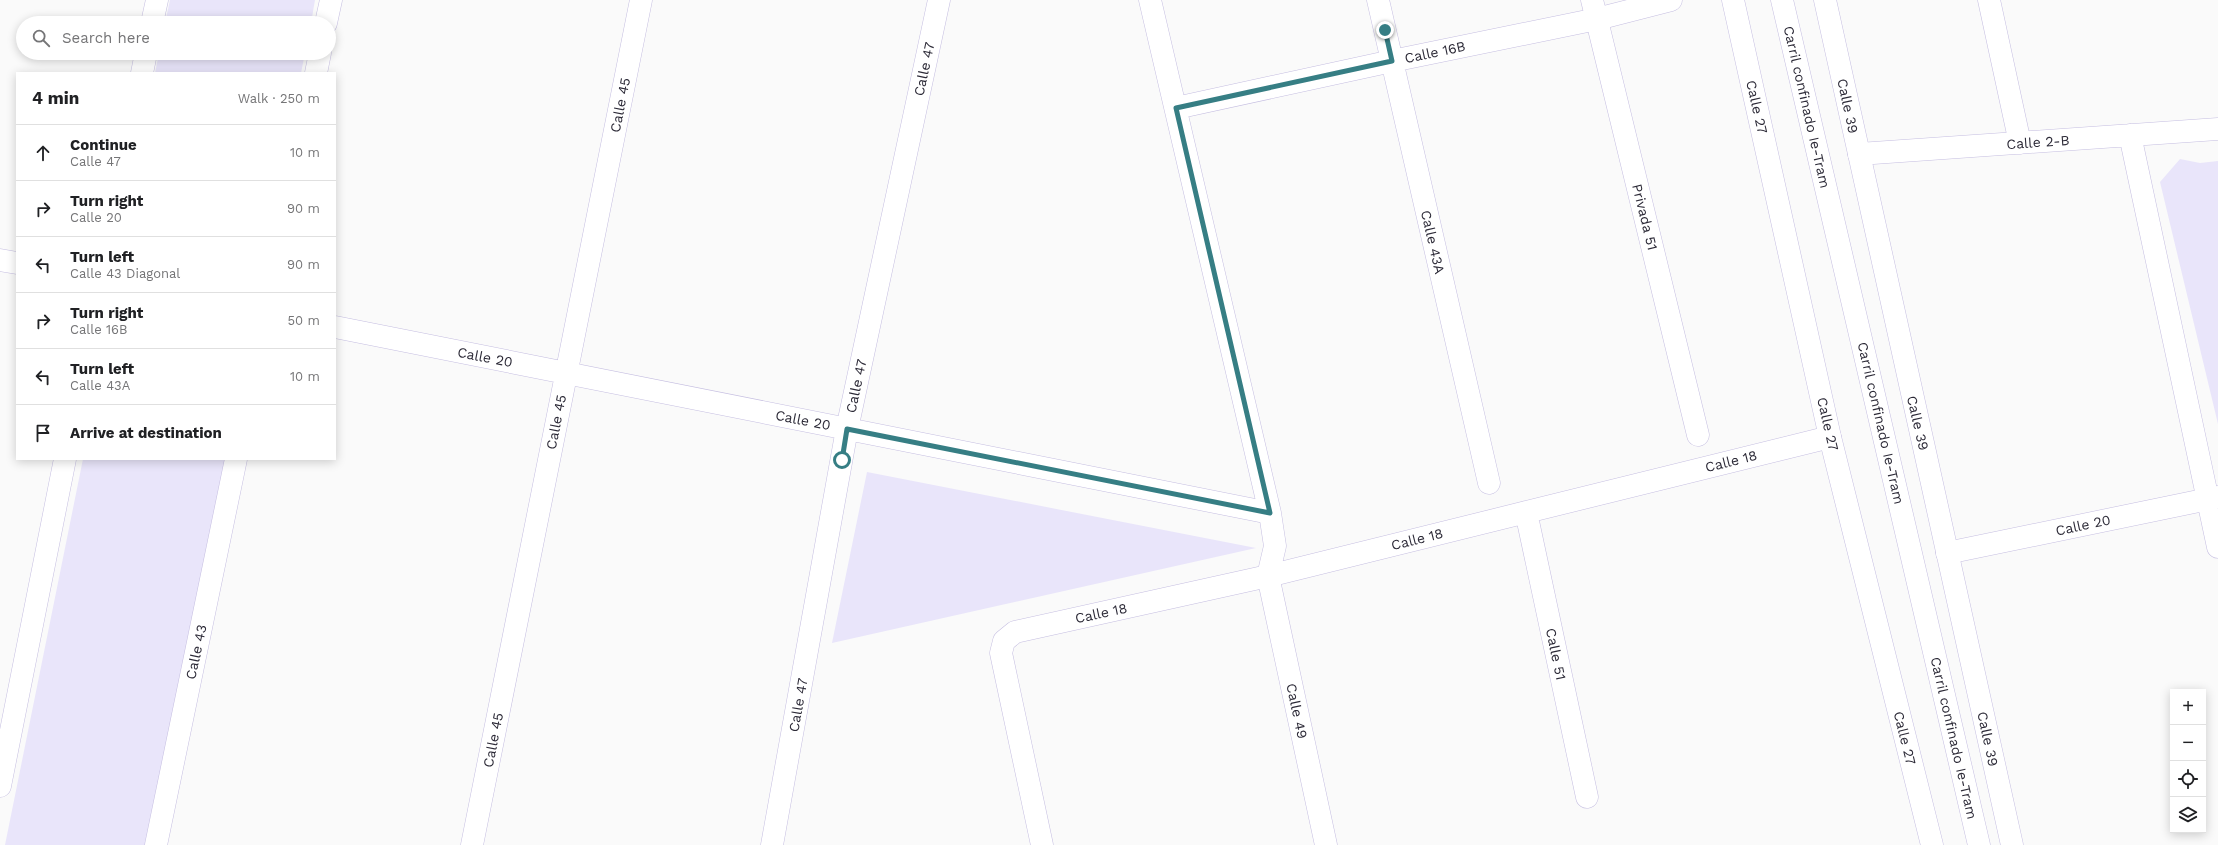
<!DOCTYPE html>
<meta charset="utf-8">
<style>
body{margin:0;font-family:"Work Sans",sans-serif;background:#f6f6f6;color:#202124}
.controls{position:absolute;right:12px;bottom:12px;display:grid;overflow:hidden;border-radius:0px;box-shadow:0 2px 10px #0003}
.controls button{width:36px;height:36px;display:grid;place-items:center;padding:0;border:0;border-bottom:1px solid #e0e0e0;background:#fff;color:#202124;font:20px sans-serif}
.stop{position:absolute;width:12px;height:12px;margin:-9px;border:3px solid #367e84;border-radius:50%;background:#fff}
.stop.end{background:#367e84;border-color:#fff;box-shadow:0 1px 4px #0008}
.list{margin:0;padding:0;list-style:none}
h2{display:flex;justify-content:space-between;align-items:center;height:52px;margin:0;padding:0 16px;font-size:17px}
h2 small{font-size:13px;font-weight:400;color:#757577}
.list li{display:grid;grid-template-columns:26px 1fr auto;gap:12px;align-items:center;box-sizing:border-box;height:56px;padding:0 16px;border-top:1px solid #e0e0e0}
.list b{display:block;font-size:15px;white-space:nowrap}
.list p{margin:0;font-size:13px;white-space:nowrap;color:#757577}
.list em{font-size:13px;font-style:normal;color:#757577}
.icon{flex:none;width:22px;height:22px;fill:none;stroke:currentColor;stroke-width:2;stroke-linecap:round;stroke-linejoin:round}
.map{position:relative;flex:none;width:2218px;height:845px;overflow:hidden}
.search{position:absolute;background:#fff;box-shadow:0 2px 10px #0003;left:16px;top:16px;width:320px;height:44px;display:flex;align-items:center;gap:10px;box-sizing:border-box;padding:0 14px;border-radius:22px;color:#757577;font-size:15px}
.panel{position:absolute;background:#fff;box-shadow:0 2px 10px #0003;left:16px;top:72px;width:320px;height:388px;border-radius:0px}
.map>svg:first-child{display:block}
.green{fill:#e9e5fa}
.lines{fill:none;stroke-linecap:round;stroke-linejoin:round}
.minor-casing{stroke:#c5bee1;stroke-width:23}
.major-casing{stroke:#c5bee1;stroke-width:23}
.minor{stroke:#fff;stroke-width:22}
.major{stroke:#fff;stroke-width:22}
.route{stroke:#367e84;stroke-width:5}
.labels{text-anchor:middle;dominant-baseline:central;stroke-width:4;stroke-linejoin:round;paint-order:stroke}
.street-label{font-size:14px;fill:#2c2a37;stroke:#fff}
</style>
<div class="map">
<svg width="2218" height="845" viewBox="0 0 2218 845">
<rect width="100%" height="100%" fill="#fafafa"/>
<!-- green -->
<path class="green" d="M170,0h145l-4,23h-146z
M159,53h146l-4,20h-146z
M2180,159l20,4 18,-2v263l-58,-242z
M83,459h143l-78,386h-143z
M867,472l389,76 -424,95z"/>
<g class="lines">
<defs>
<path id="minor" d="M1150,0l120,513 5,33 -7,30 58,269
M1378,0l111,483
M1592,0l106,435
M1782,0l197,845
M1989,0l31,143
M152,23l5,-23
M326,23l5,-23
M142,73l4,-20
M316,73l4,-20
M1176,108l216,-47 205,-42 74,-19
M2130,135l88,412
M1859,154l359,-25
M0,260l17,3
M335,327l935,186
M1526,512l61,285
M1947,553l271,-56
M0,786l65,-327
M156,845l80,-386
M472,845l169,-845
M772,845l75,-416 92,-429
M1042,845l-41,-192 3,-12 11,-9 253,-56 562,-139"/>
<path id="major" d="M1733,0l97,437 102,408
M1825,0l187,845"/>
</defs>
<!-- minor casing -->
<use href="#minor" class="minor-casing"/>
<!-- major casing -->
<use href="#major" class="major-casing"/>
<!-- minor -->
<use href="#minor" class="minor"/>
<!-- major -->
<use href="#major" class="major"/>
</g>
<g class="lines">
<!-- route -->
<path class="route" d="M842,460l5,-31 423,84 -94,-405 216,-47 -7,-31"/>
</g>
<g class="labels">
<!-- street labels -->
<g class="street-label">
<text transform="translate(1435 52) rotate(-12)">Calle 16B</text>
<text transform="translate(924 69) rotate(-78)">Calle 47</text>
<text transform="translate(620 105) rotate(-79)">Calle 45</text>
<text transform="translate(1848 106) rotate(78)">Calle 39</text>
<text transform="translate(1757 107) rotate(77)">Calle 27</text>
<text transform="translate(1807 107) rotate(77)">Carril confinado Ie-Tram</text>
<text transform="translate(2038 142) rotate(-4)">Calle 2-B</text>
<text transform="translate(1645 217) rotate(76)">Privada 51</text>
<text transform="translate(1433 242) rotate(77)">Calle 43A</text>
<text transform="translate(485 357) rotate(11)">Calle 20</text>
<text transform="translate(856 386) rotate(-78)">Calle 47</text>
<text transform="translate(803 420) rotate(11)">Calle 20</text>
<text transform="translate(556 422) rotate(-79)">Calle 45</text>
<text transform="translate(1881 423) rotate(77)">Carril confinado Ie-Tram</text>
<text transform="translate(1918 423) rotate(77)">Calle 39</text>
<text transform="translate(1828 424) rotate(77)">Calle 27</text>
<text transform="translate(1731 461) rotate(-14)">Calle 18</text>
<text transform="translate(2083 525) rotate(-12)">Calle 20</text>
<text transform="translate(1417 539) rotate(-14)">Calle 18</text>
<text transform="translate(1101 613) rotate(-12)">Calle 18</text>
<text transform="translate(196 652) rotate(-78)">Calle 43</text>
<text transform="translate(1556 654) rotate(78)">Calle 51</text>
<text transform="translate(798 705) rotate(-80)">Calle 47</text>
<text transform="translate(1297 711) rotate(78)">Calle 49</text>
<text transform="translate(1905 738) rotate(76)">Calle 27</text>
<text transform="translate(1954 738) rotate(77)">Carril confinado Ie-Tram</text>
<text transform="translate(1988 739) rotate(78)">Calle 39</text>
<text transform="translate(493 740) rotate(-79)">Calle 45</text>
</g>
</g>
</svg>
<div class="controls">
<button>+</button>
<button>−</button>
<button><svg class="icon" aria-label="locate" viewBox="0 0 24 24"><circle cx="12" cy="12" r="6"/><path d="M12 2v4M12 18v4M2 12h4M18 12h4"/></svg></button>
<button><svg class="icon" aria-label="layers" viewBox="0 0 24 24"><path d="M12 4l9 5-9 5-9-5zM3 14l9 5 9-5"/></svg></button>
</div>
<div class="stop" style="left:842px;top:460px"></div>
<div class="stop end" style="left:1385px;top:30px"></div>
<div class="search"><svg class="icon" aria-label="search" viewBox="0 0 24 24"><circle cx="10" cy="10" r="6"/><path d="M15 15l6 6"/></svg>Search here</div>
<section class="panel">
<h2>4 min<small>Walk · 250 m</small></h2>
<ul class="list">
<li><svg class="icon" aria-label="ahead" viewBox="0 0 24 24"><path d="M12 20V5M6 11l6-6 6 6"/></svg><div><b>Continue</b><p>Calle 47</p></div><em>10 m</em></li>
<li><svg class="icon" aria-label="right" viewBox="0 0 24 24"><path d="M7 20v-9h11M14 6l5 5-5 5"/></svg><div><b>Turn right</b><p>Calle 20</p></div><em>90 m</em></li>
<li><svg class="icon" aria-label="left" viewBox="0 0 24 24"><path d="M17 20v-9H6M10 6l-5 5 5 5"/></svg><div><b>Turn left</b><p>Calle 43 Diagonal</p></div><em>90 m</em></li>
<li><svg class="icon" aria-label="right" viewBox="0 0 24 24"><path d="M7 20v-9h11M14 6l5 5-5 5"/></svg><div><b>Turn right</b><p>Calle 16B</p></div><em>50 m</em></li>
<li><svg class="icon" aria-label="left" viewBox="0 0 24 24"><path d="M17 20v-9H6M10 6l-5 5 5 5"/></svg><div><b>Turn left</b><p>Calle 43A</p></div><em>10 m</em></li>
<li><svg class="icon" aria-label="arrive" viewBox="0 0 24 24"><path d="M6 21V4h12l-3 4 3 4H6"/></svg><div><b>Arrive at destination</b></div></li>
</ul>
</section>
</div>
